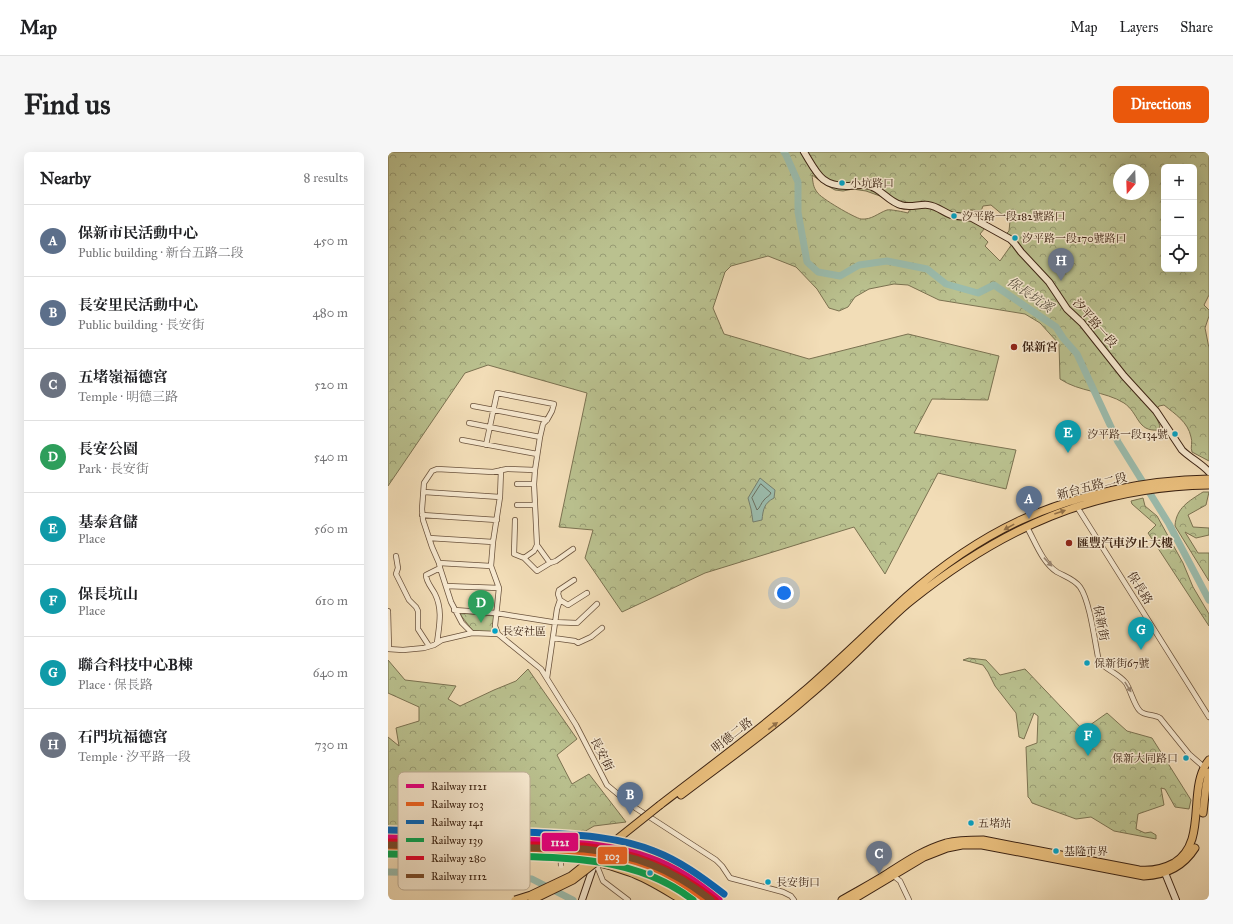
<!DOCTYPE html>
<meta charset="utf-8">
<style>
body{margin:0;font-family:"IM FELL Great Primer","Noto Serif TC",serif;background:#f6f6f6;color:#202124}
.controls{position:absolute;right:12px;top:12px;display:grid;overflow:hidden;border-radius:6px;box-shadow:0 4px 16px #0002}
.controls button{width:36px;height:36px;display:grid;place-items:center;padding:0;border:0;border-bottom:1px solid #e0e0e0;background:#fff;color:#202124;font:20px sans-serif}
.compass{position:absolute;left:725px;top:12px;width:36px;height:36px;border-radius:50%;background:#fff;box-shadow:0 4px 16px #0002;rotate:199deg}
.you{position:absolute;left:396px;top:441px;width:14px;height:14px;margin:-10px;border:3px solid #fff;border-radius:50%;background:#1a73e8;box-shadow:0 0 0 6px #1a73e833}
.badge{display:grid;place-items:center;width:26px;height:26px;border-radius:50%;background:#ea580c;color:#fff;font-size:13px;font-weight:700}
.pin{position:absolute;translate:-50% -33px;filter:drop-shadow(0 1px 2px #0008)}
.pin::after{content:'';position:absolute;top:21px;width:14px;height:12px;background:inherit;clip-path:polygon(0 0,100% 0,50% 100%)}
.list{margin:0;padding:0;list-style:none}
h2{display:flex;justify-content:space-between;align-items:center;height:52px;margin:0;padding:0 16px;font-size:17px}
h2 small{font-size:13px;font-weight:400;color:#757577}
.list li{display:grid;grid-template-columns:26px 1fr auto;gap:12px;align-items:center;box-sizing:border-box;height:72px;padding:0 16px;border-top:1px solid #e0e0e0}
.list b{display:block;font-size:15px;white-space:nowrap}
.list p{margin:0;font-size:13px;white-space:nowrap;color:#757577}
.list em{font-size:13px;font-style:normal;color:#757577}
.icon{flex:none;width:22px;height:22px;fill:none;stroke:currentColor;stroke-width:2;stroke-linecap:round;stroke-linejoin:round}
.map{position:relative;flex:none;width:821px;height:748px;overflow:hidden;border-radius:6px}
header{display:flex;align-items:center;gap:24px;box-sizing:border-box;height:56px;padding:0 20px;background:#fff;border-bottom:1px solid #e0e0e0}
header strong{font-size:19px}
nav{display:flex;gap:22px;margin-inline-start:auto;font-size:14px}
.intro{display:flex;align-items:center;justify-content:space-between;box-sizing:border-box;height:96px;padding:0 24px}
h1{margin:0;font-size:28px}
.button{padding:10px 18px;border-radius:6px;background:#ea580c;color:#fff;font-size:14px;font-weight:700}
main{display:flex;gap:24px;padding:0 24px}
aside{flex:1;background:#fff;border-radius:6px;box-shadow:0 4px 16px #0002}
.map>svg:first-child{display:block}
.forest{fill:url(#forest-crowns);stroke:#7b7251;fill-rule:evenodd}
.water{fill:#9bbcad;stroke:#757f6f}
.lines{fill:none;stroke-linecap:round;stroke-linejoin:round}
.shore{stroke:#6c7060;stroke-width:1}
.river{stroke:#9bbcad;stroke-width:7}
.street-casing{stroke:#6a523c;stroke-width:6}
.secondary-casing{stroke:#3c2313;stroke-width:8}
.primary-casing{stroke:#3c2313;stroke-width:9}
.street{stroke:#f7e9d0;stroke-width:4.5}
.secondary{stroke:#f7e9d0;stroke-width:6}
.primary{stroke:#e9be7c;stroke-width:7}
.street-bridge-casing{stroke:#6a523c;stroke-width:6;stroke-linecap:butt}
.primary-bridge-casing{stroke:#3c2313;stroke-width:9;stroke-linecap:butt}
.street-bridge{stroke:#f7e9d0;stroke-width:4.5}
.primary-bridge{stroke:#e9be7c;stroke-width:7}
.rail-1-casing{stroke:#f7e9d0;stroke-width:10}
.rail-2-casing{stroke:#f7e9d0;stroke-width:10}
.rail-3-casing{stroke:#f7e9d0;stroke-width:10}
.rail-4-casing{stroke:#f7e9d0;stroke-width:10}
.rail-5-casing{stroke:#f7e9d0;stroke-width:10}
.rail-6-casing{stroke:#f7e9d0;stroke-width:10}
.rail-1{stroke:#e5007d;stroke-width:7}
.rail-2{stroke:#f26522;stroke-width:7}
.rail-3{stroke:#0065bd;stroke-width:7}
.rail-4{stroke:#00a651;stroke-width:7}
.rail-5{stroke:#e4002b;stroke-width:7}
.rail-6{stroke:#7a4b2a;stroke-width:7}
.oneway{fill:#927048}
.oneway2{fill:#9a8672}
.bus-dot{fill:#03a2c5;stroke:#f7e9d0;stroke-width:1.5}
.poi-dot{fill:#8f2418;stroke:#f7e9d0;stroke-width:1.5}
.labels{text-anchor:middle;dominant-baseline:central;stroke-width:3;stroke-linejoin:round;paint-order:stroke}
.bus-label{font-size:11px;fill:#3c2313;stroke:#f7e9d0;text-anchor:start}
.street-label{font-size:12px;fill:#3c2313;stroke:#f7e9d0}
.poi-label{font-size:12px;font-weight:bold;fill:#3c2313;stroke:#f7e9d0;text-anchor:start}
.water-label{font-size:13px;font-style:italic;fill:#585141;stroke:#f7e9d0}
.key{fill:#f7e9d0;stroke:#bfae97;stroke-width:1}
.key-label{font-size:11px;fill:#3c2313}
.line-badge{stroke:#f7e9d0;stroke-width:1.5}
.badge-label{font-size:11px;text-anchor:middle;font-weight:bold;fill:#fff}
</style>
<header>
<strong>Map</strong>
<nav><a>Map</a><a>Layers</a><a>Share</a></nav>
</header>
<div class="intro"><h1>Find us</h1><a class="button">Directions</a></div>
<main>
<aside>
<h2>Nearby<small>8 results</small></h2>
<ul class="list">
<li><span class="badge" style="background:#5c6f8a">A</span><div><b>保新市民活動中心</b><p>Public building · 新台五路二段</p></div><em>450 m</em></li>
<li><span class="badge" style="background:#5c6f8a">B</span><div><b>長安里民活動中心</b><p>Public building · 長安街</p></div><em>480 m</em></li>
<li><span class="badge" style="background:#6b7280">C</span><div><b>五堵嶺福德宮</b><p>Temple · 明德三路</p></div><em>520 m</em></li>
<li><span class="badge" style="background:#2e9e5b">D</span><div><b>長安公園</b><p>Park · 長安街</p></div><em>540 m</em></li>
<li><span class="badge" style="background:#0f9aa8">E</span><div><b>基泰倉儲</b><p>Place</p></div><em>560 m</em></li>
<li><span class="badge" style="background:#0f9aa8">F</span><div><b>保長坑山</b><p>Place</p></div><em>610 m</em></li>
<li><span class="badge" style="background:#0f9aa8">G</span><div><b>聯合科技中心B棟</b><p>Place · 保長路</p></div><em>640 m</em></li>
<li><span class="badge" style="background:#6b7280">H</span><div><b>石門坑福德宮</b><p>Temple · 汐平路一段</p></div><em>730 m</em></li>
</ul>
</aside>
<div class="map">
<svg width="821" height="748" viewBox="0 0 821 748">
<defs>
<pattern id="forest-crowns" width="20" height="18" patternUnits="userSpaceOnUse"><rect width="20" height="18" fill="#bac18f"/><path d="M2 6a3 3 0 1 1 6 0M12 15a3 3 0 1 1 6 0" fill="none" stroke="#989c74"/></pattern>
</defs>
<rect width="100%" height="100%" fill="#f2ddb7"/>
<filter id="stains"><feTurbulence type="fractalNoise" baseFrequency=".005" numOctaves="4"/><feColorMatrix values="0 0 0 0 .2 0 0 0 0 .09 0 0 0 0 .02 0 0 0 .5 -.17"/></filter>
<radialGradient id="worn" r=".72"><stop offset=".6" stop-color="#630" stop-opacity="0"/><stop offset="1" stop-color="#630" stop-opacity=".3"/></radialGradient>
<!-- forest -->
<path class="forest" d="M0,0h821v143l-5,10 5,5v6l-4,12 4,20v113l-17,-9c-2,-5 1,-10 -1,-15 -3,-15 -16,-23 -27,-32l-5,1 -5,6 6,14 -2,4c-21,2 -19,-17 -34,-27 -19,-12 -45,-11 -64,-24l-1,-35 -19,-21 -15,-9 -86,-14 -31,-15 -14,-1 -25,5 -14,8 -7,10 -9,4 -10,-3 -12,-19 -21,-22 -28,-11 -37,10 -6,6 -12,36 11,26 85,25 99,-25 91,22 -11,44 -56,-1 -18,34 102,17 -10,39 -68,-16 -53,101 -31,-47 -149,46 -83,39 -37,-54 8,-28 -34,-3 28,-134 -99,-28 -23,8 -77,113zM776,15h30v102h-30zM731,18h24v24h-24zM424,23l14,10 9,5 8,1 10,-2 13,2 14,5 13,8 17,5 -2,4c-4,-1 -18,-4 -21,-3 -9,3 -15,10 -26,9 -6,-1 -41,-21 -44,-27 -4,-5 -4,-10 -5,-17zM603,53l19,16 -1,10 -6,6 9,7 -12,17 -15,-15 3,-4 -8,-8 5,-6 -17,-9 2,-9 11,1 2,-5z
M815,340h6l-3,13 -18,10 5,12 16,1v7l-13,3 -11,-6 13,21h11v28l-34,-55c1,-18 14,-25 28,-34z
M755,346l2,8 12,10 26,47 10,24 16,27v12l-61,-93 8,-8 -24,-21 -1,-3z
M71,461l36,3 -1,16 -21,-1z
M581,506l17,2 14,15 25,-6 58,61 24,-17 20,18 25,7 39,62 -2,9 -14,-2 -10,-18 -4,-1 3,17 -26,9 -2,15 9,4 6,-1 5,3v4l-42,-8 -23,-14 -15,2 -44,-16 -2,-4 -2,-2 -2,-50 11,-4 1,-27 -4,-3 -10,26 -5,-2 -3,-24 -21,-27 -7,-14 -5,-7 -20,-5z
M0,508l17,20 51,6 -8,13 12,7 34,-16 22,-9 12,-12 49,70 -20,16 15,29 17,-10 37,48 -32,4 -17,10 -131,-1 -58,-2v-96l11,9 -3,-18 23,-7v-14l-31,-14z"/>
<!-- water -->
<path class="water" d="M372,326l15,12 -1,8c-10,5 -11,12 -12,22l-9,2 -2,-13 -3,-11z"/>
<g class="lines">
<!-- shore -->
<path class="shore" d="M373,332l10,9c-2,4 -4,3 -7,7 -3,3 -4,8 -7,10l-5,-12z"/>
<!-- river -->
<path class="river" d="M396,0l2,3 12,27v30l9,50 11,10 22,4 19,-11 28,-4 40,8 19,15 32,9 16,-8 62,42 7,11 14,16 41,88 51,82 40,76
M0,720l62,1 82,6 41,21"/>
<defs>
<path id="street" d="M85,254l74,14
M81,271l71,14
M74,288l75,14
M98,293l11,-52 57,11 -2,7 -5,9 -4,4 -3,13 -5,33 -1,14 3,61 13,18
M147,318l-28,-1 -14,3 -56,-3 -5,2 -8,12 -2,26 1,11 9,27 7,16 1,5 11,34 11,21 10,10 26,1 43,35 35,56 31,60 24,20 85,55 6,6 8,12 53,14 8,4 3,4
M129,332h17
M36,340l76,5
M129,353h18
M691,358l130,207
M34,363l75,5
M127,368l-1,34 10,4
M640,377c8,15 15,34 29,43 9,5 17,7 23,15 10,14 15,56 19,75 8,8 20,12 27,21 5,8 8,22 14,28 5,5 14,3 20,7l29,36 15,13
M41,386l64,4
M149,393l-3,6 -10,7 13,13 13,-8 6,-2 17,-12
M8,404l2,12 -2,6 13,26 7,7 2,4v18l11,17
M51,411l52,3
M58,434l53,2
M172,448l8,5 19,-12
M172,448l-2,-6 1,-4 15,-10
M66,458l42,3 56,9 25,1 20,-19
M0,459l1,38
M110,482l-3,-8 4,-38 -8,-22 2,-24 7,-45 1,-27
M165,486l22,3 3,2 13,-6 11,-9
M49,491c2,-17 6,-33 -2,-49 -3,-6 -9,-12 -9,-19l14,-7
M0,497l15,1 21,-2 10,-3 8,-5 30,-7
M159,526l10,-69 3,-9
M207,709l8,20 25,19
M503,722l9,7 9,19"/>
<path id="secondary" d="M416,0c13,21 17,35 45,34 7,-1 15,-2 21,0 12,4 19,16 31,19 9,3 18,-1 27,0 9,1 15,7 23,10 6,2 14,1 21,3l38,21 5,5 6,8 28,30 18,27 15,14 42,53 32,35 26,39c8,8 19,13 27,22
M775,716l13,32
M194,748l13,-38"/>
<path id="primary" d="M293,643c42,-32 85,-62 125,-97 24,-20 47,-42 69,-64 12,-11 24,-24 37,-34 90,-72 181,-113 297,-115
M272,653c48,-37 97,-73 142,-112 36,-31 69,-64 104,-96 34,-30 74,-58 115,-77 58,-26 124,-40 188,-41
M815,661l3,-27 3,-14
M0,698c15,1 30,3 45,3 67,1 132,-5 196,19 18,6 36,18 53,28
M290,741l13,7
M454,748c17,-10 35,-19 51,-30 17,-11 33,-21 53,-27 12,-3 24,-3 37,-3l156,30c12,1 24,-1 35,-7 35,-21 12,-75 35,-103
M464,748l72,-43 23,-9 15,-3h20l162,31c22,-1 39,-9 51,-28"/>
</defs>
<!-- street casing -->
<use href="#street" class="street-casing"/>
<!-- secondary casing -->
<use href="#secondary" class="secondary-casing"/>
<!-- primary casing -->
<use href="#primary" class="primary-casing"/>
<!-- street -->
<use href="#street" class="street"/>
<!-- secondary -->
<use href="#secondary" class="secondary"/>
<!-- primary -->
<use href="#primary" class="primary"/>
<defs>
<path id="street-bridge" d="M172,691l1,23"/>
<path id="primary-bridge" d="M127,748l16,-5 40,-19 89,-71
M144,748l41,-20 49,-38"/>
</defs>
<!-- street-bridge casing -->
<use href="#street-bridge" class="street-bridge-casing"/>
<!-- primary-bridge casing -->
<use href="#primary-bridge" class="primary-bridge-casing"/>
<!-- street-bridge -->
<use href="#street-bridge" class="street-bridge"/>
<!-- primary-bridge -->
<use href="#primary-bridge" class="primary-bridge"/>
<defs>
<path id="rail-1" d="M0,686c51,1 103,0 154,3 37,2 73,4 108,17 26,9 48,25 69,42"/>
<path id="rail-2" d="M0,694c52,1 104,0 156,3 35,2 72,4 105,17 21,8 39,20 57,34"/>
<path id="rail-3" d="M0,678c52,1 104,0 155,3 37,2 77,4 111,18 26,10 48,26 70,43"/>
<path id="rail-4" d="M0,702c37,1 73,1 110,2 67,1 140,1 195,44"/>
<path id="rail-5" d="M0,690l196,4c51,6 90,22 131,54"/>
<path id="rail-6" d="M0,693l196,4c50,5 88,20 127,51"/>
</defs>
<!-- rail-1 casing -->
<use href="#rail-1" class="rail-1-casing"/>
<!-- rail-2 casing -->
<use href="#rail-2" class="rail-2-casing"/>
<!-- rail-3 casing -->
<use href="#rail-3" class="rail-3-casing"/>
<!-- rail-4 casing -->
<use href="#rail-4" class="rail-4-casing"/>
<!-- rail-5 casing -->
<use href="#rail-5" class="rail-5-casing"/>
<!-- rail-6 casing -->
<use href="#rail-6" class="rail-6-casing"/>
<!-- rail-1 -->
<use href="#rail-1" class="rail-1"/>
<!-- rail-2 -->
<use href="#rail-2" class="rail-2"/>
<!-- rail-3 -->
<use href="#rail-3" class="rail-3"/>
<!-- rail-4 -->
<use href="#rail-4" class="rail-4"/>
<!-- rail-5 -->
<use href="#rail-5" class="rail-5"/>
<!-- rail-6 -->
<use href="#rail-6" class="rail-6"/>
</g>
<!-- one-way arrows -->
<defs><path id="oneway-solid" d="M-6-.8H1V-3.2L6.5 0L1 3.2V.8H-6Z"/></defs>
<g class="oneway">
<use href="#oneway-solid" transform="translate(672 360) rotate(-19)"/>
<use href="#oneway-solid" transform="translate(621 375) rotate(151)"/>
<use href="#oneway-solid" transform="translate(385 574) rotate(-38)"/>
</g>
<g class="oneway2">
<use href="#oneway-solid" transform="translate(660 410) rotate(47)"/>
<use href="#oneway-solid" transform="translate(740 535) rotate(58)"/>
</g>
<!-- markers -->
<g class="bus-dot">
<circle cx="454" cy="31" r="3.5"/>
<circle cx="566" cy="64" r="3.5"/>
<circle cx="627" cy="86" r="3.5"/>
<circle cx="787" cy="282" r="3.5"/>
<circle cx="107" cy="479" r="3.5"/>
<circle cx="699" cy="511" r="3.5"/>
<circle cx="798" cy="606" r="3.5"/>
<circle cx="583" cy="671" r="3.5"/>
<circle cx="668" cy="699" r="3.5"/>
<circle cx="262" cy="721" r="3.5"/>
<circle cx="380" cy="730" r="3.5"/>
</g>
<g class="poi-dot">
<circle cx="626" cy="195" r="4"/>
<circle cx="681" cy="391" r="4"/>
</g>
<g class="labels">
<!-- bus labels -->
<g class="bus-label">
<text x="462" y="31">小坑路口</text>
<text x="574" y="64">汐平路一段182號路口</text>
<text x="634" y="86">汐平路一段170號路口</text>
<text x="780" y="282" text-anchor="end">汐平路一段134號</text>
<text x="114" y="479">長安社區</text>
<text x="706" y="511">保新街67號</text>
<text x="790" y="606" text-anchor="end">保新大同路口</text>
<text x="590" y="671">五堵站</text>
<text x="676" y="699">基隆市界</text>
<text x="388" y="730">長安街口</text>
</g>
<!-- street labels -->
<g class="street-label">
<text transform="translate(707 171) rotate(49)">汐平路一段</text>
<text transform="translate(704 334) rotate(-15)">新台五路二段</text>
<text transform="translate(752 436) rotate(58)">保長路</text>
<text transform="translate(713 471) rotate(79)">保新街</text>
<text transform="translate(344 583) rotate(-38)">明德二路</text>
<text transform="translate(214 602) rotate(63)">長安街</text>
</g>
<!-- poi labels -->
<g class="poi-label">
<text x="634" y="195">保新宮</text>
<text x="689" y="391">匯豐汽車汐止大樓</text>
</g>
<!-- water labels -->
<g class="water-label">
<text transform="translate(642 143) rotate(34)">保長坑溪</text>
</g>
</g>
<!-- legend -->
<rect x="10" y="620" width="132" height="118" rx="6" class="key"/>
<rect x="18" y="632" width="18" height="4" fill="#e5007d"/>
<rect x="18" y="650" width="18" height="4" fill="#f26522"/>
<rect x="18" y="668" width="18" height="4" fill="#0065bd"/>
<rect x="18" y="686" width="18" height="4" fill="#00a651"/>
<rect x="18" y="704" width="18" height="4" fill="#e4002b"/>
<rect x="18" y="722" width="18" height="4" fill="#7a4b2a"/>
<g class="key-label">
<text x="43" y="638">Railway 1121</text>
<text x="43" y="656">Railway 103</text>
<text x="43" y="674">Railway 141</text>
<text x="43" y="692">Railway 139</text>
<text x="43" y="710">Railway 280</text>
<text x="43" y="728">Railway 1112</text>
</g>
<g class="line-badge">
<rect x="153" y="680" width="38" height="20" rx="4" fill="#e5007d"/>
<rect x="209" y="694" width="31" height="19" rx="4" fill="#f26522"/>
</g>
<g class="badge-label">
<text x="172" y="694">1121</text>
<text x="224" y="708">103</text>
</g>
<rect width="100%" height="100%" filter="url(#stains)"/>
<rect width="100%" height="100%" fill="url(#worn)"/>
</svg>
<div class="controls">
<button>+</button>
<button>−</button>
<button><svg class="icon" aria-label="locate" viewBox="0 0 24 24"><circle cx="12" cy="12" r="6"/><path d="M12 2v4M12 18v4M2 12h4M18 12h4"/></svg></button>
</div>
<svg class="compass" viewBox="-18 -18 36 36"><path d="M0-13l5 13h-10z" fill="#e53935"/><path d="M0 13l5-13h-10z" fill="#757577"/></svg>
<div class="you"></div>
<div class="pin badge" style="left:641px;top:367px;background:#5c6f8a">A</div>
<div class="pin badge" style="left:242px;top:663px;background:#5c6f8a">B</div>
<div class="pin badge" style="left:491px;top:722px;background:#6b7280">C</div>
<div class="pin badge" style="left:93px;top:471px;background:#2e9e5b">D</div>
<div class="pin badge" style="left:680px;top:301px;background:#0f9aa8">E</div>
<div class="pin badge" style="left:700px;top:604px;background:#0f9aa8">F</div>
<div class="pin badge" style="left:753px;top:498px;background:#0f9aa8">G</div>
<div class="pin badge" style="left:673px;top:129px;background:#6b7280">H</div>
</div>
</main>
